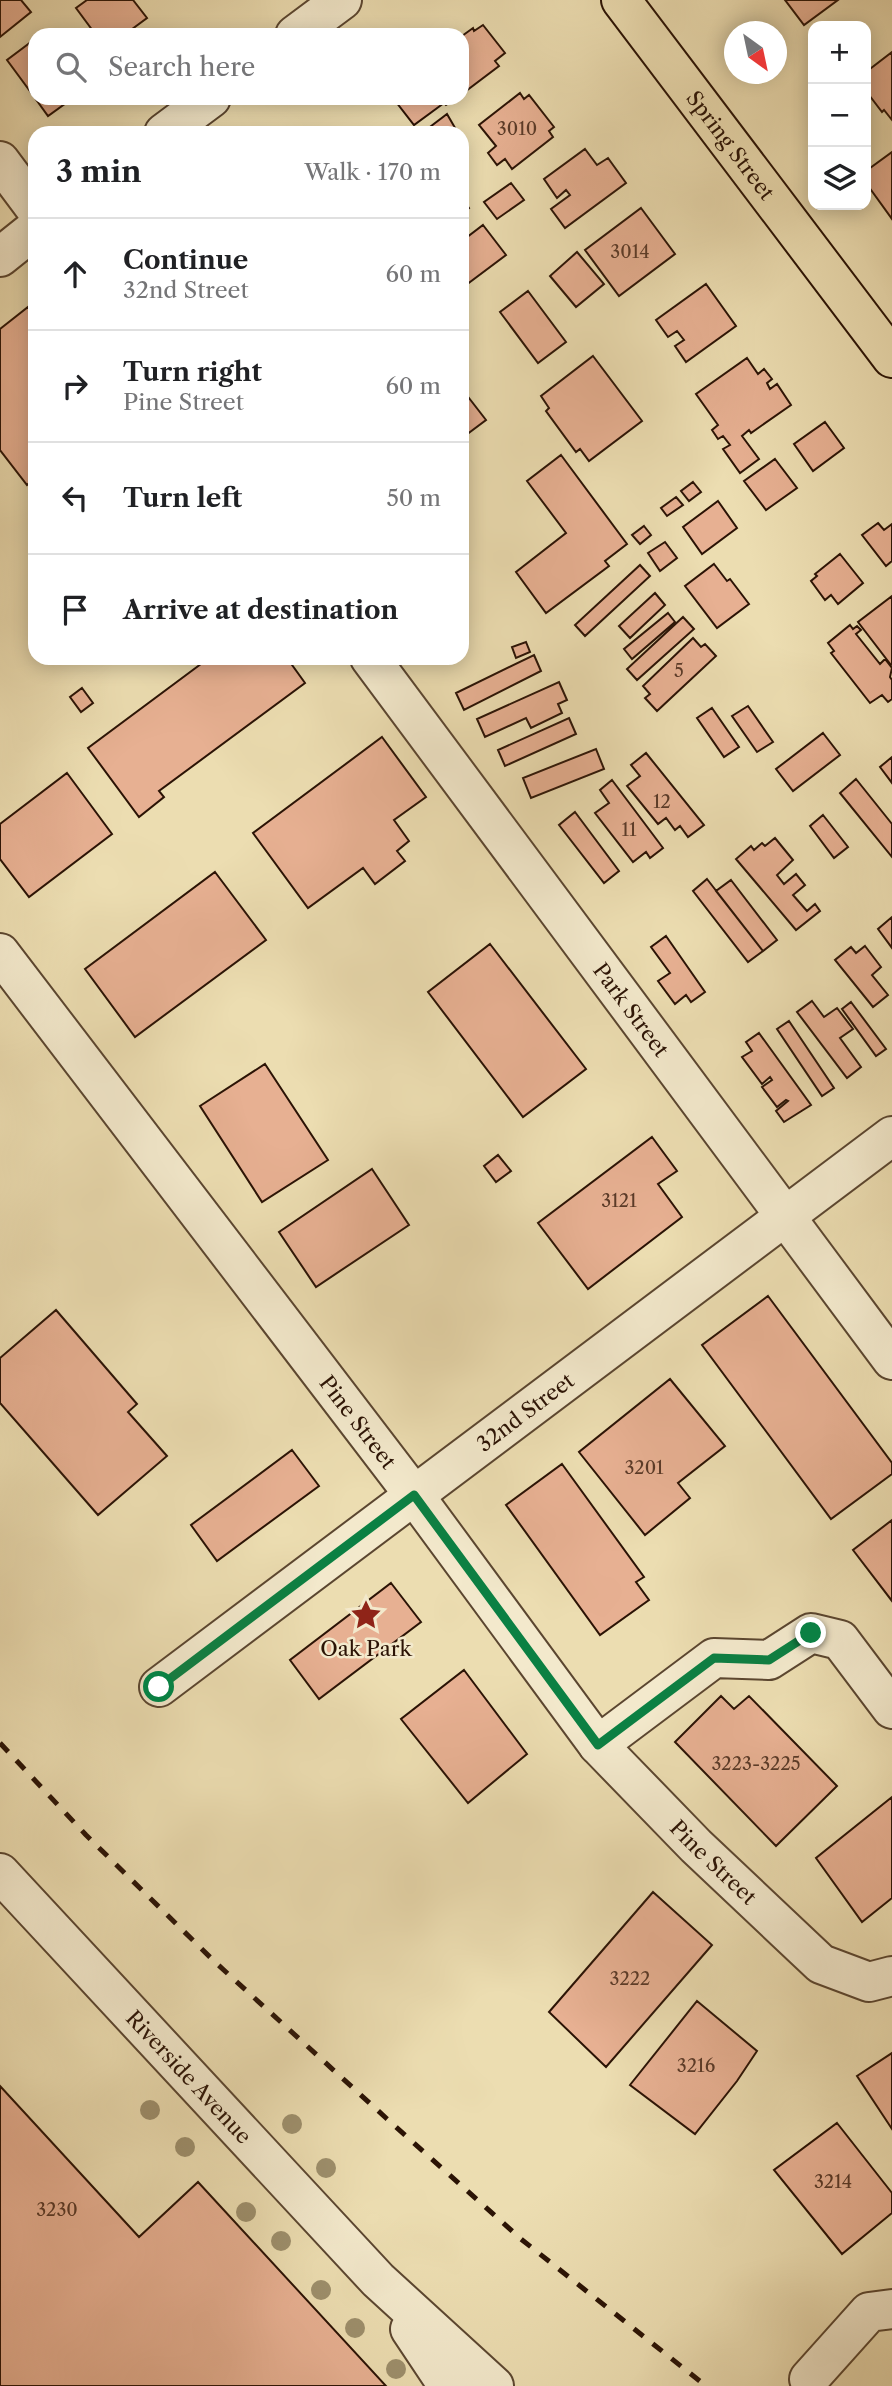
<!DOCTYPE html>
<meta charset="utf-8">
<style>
body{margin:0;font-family:"Libre Caslon Text",serif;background:#f2f2f2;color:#202124}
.controls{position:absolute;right:21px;top:21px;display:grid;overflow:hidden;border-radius:14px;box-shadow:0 4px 18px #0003}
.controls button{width:63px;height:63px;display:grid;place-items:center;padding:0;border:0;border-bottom:2px solid #e0e0e0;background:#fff;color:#202124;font:35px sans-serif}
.compass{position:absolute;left:724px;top:21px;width:63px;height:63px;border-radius:50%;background:#fff;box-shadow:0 4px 18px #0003;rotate:147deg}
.stop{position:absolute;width:21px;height:21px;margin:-16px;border:5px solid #0b8043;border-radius:50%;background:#fff}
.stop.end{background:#0b8043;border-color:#fff;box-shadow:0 2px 7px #0008}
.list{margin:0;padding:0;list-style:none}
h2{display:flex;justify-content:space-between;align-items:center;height:91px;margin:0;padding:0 28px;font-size:30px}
h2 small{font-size:23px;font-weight:400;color:#757577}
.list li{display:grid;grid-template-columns:46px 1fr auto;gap:21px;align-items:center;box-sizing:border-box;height:112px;padding:0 28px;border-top:2px solid #e0e0e0}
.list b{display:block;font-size:26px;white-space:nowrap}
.list p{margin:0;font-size:23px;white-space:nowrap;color:#757577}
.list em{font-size:23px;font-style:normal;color:#757577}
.icon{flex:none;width:38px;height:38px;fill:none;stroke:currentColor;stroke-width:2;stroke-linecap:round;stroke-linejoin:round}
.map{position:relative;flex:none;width:892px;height:2386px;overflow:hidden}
.search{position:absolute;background:#fff;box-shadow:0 4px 18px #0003;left:28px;top:28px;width:441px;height:77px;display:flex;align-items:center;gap:18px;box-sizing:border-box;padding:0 24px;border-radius:21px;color:#757577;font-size:26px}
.panel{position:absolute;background:#fff;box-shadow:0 4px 18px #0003;left:28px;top:126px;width:441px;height:539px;border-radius:21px}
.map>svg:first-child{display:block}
.building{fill:#e7b092;stroke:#2b1305;stroke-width:2}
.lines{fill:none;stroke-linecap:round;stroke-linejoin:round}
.minor-casing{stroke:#5b4630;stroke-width:42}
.major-casing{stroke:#2b1305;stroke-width:42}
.minor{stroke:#f3e9cc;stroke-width:38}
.major{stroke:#ecddb1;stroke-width:38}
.rail{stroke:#2b1305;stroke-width:5;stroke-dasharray:12 12;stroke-linecap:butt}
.tree{fill:#9d8f6c}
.route{stroke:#0b8043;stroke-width:9}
.labels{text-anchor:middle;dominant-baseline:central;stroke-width:5;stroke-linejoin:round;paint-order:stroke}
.number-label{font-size:18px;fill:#5a3a28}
.street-label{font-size:21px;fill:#2b1305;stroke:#f3e9cc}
.poi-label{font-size:21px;fill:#2b1305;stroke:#f3e9cc}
</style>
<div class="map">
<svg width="892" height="2386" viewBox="0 0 892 2386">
<rect width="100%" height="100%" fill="#ecddb1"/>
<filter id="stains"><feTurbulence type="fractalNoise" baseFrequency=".00286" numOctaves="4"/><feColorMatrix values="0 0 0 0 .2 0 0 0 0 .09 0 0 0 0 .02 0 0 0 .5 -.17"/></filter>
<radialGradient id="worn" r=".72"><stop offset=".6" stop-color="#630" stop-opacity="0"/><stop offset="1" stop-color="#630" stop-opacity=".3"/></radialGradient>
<!-- building -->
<path class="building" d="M0,0h21l10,12 -31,25z
M87,0h46l14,18 -23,17h-28l-20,-27z
M785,0h53l-34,25z
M483,25l22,28 -10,8 4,5 -37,28v-58l11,-8 1,3z
M35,39v59l-28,-38z
M892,52v68l-8,-10 -2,2 -16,-21v-19z
M520,93l4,6 5,-4 25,32 -5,4 4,6 -41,32 -7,-10 -8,6 -9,-12 8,-7 -17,-21z
M35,98h38l-25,18z
M393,98h63l-10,7 -2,-2 -30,22z
M447,114l11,19h-36z
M585,149l12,16 11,-7 18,25 -61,45 -14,-19 19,-14 -4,-5 -9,8 -13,-19z
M892,152v67l-26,-36v-12z
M511,183l13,17 -27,19 -13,-17z
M462,198l7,10 -7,6z
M641,208l34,46 -56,42 -34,-46z
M483,225l23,30 -44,33v-47z
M577,252l27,32 -28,23 -26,-31z
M706,284l30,42 -50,36 -11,-16 9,-6 -7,-9 -9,6 -12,-17z
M528,291l38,51 -28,21 -38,-51z
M28,307l7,9v162l-8,7 -27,-35v-121z
M593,356l49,65 -53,40 -9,-12 -4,3 -30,-41 3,-3 -8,-12z
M747,358l11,16 6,-5 8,10 -5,4 3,6 7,-5 14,21 -40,28 -2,-3 -7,6 17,23 -19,14 -17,-24 7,-4 -7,-9 -5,3 -6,-9 6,-5 -22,-31z
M462,389l24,31 -24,18z
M825,422l19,26 -31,23 -19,-27z
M561,455l66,89 -22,17 4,5 -63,47 -30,-41 50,-39 -39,-52z
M775,459l22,29 -31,22 -22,-29z
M693,482l8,10 -12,9 -8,-10z
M676,497l7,8 -16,11 -6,-8z
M718,501l19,27 -35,26 -19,-27z
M878,523l6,7 8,-6v37l-6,5 -24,-31z
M644,526l7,9 -11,9 -8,-9z
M665,542l12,16 -17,13 -12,-18z
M840,554l23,29 -25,21 -7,-9 -6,5 -14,-19 6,-5 -2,-2z
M714,564l13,17 3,-2 19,25 -32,24 -32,-42z
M640,565l10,11 -65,60 -10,-11z
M655,593l10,12 -35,33 -11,-12z
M892,596v68l-1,1 -33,-43z
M668,613l7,9 -43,37 -8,-10z
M683,617l11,12 -57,51 -10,-11z
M850,625l3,4 4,-3 4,4 -5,4 24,30 5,-5 7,9 -2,9 2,3v19l-4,3 -6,-7 -12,8 -39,-50 3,-2 -6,-8z
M693,638l8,9 4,-3 11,12 -59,55 -12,-13 5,-4 -7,-8z
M526,642l4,10 -14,6 -4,-11z
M534,655l7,16 -77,39 -8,-17z
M209,658h78l18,25 -146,108 5,6 -25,20 -51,-69z
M559,682l8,18 -9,4 4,9 -31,15 -5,-10 -41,19 -8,-18z
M82,688l11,15 -12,9 -11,-15z
M748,706l25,36 -16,10 -25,-36z
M712,708l27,39 -15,10 -27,-39z
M569,718l7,16 -71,32 -7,-16z
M823,733l17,22 -47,36 -17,-22z
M382,737l44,60 -32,23 15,21 -12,10 8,10 -30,23 -12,-16 -55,40 -55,-75z
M596,749l8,20 -73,29 -8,-20z
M646,753l58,72 -16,12 -8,-11 -5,4 -9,-12 -8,6 -31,-38 13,-10 -9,-11z
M892,757v26l-12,-16z
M67,773l45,61 -83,63 -29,-38v-35z
M856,779l36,45v33l-52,-64z
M612,780l51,68 -13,10 -4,-6 -13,10 -38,-49 14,-10 -9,-13z
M575,812l44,59 -15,12 -45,-58z
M823,815l25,32 -14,11 -24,-32z
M775,838l18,22 -16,15 7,9 12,-10 9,11 -12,10 14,16 8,-7 5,7 -24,19 -60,-71 15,-13 3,4 8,-7 3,3z
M215,872l51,68 -131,97 -50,-68z
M707,879l56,72 -15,11 -55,-71z
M731,880l46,60 -14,11 -47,-60z
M892,917v31l-14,-19z
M666,936l39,56 -14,10 -5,-7 -11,9 -17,-23 12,-8 -19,-26z
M490,944l96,125 -63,48 -95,-125z
M865,946l16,21 -9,8 16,20 -15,12 -38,-47 16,-13 5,6z
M812,1001l12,16 13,-9 16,21 -13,9 21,29 -14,11 -50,-66z
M851,1002l35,47 -10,7 -34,-47z
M789,1021l45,67 -12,8 -45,-67z
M759,1033l52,72 -27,17 -8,-11 12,-10 -2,-1 -9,7 -15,-20 10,-7 -2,-3 -8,7 -20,-27 10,-6 -6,-9z
M265,1064l63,96 -66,42 -62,-96z
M652,1137l25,34 -19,13 24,33 -94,72 -50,-66z
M498,1155l13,16 -15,11 -12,-16z
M372,1169l37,56 -93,62 -37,-55z
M768,1296l124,167v11l-61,45 -129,-174z
M56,1310l81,94 -9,8 39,44 -69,59 -98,-112v-45z
M670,1379l55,67 -47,37 12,15 -45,37 -66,-83z
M292,1450l27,36 -102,75 -26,-36z
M562,1464l82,113 -8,5 13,18 -49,35 -94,-130z
M892,1520v81l-39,-51z
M391,1583l30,39 -102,77 -29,-39z
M464,1670l63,84 -59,49 -67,-84z
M721,1696l13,13 15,-13 88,90 -61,60 -101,-104z
M892,1797v101l-30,24 -46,-64z
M653,1892l59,53 -106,122 -57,-55z
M697,2001l60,50 -20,30 -42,53 -65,-49z
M892,2053v76l-35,-53z
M0,2086l139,151 59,-55 188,204h-386z
M837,2123l55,70v20l-50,41 -68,-84z"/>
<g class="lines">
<defs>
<g id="minor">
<path d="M295,35l47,-35"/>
<path d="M164,133l47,-35"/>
<path d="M0,161l35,47"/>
<path d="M0,257l35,-28"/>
<path id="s1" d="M370,658l522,702"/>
<path id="s2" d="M0,953l414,542 184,250 98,101 125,118 48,18 23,-6"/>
<path id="s3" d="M159,1687l733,-551"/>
<path d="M598,1745l116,-87 55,2 42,-27 29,7 52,69"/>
<path id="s4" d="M0,1873l378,407 116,106"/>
<path d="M410,2329l38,57"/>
<path d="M809,2379l60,-67 23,-3"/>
</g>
<g id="major">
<path id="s5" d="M621,0l271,358"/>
</g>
</defs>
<!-- minor casing -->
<use href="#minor" class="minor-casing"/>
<!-- major casing -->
<use href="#major" class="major-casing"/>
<!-- minor -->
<use href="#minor" class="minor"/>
<!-- major -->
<use href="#major" class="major"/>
<!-- rail -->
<path class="rail" d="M0,1743l86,92 129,127 171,156 135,121 185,147"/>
</g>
<!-- trees -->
<g class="tree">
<circle cx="150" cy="2110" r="10"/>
<circle cx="292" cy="2124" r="10"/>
<circle cx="185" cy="2147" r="10"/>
<circle cx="326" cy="2168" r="10"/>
<circle cx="246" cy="2212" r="10"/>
<circle cx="281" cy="2241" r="10"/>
<circle cx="321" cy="2290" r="10"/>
<circle cx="355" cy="2328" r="10"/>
<circle cx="396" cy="2369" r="10"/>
</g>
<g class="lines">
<!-- route -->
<path class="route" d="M159,1687l255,-192 184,250 116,-87 55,2 42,-27"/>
</g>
<!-- icons -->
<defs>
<symbol id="sight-bare" viewBox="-9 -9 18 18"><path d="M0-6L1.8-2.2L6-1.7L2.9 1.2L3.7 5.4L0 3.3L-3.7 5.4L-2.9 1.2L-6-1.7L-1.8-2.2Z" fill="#8f2418" stroke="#f3e9cc" stroke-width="2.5" paint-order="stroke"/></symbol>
</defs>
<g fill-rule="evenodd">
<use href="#sight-bare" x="344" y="1593" width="44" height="44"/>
</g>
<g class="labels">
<!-- number labels -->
<g class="number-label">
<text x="517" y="129">3010</text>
<text x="630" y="252">3014</text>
<text x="679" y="671">5</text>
<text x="662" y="802">12</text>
<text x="629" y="830">11</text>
<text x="619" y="1201">3121</text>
<text x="644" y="1468">3201</text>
<text x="756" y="1764">3223-3225</text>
<text x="630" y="1979">3222</text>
<text x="696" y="2066">3216</text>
<text x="833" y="2182">3214</text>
<text x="57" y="2210">3230</text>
</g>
<!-- street labels -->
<g class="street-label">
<text stroke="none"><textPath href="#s5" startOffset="182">Spring Street</textPath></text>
<text stroke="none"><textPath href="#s1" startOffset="438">Park Street</textPath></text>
<text stroke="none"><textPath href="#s3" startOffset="458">32nd Street</textPath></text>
<text stroke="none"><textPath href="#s2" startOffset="590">Pine Street</textPath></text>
<text stroke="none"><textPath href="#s2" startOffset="1157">Pine Street</textPath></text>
<text stroke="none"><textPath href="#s4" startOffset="278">Riverside Avenue</textPath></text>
</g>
<!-- poi labels -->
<g class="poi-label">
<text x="366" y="1648">Oak Park</text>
</g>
</g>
<rect width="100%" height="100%" filter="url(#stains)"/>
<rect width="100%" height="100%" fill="url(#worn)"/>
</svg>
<div class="controls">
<button>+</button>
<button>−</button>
<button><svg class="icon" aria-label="layers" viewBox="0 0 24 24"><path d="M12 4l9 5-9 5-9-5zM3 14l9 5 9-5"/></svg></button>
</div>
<svg class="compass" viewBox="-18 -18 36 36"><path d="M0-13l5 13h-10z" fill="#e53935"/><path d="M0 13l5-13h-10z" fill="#757577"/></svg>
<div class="stop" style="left:159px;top:1687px"></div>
<div class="stop end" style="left:811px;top:1633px"></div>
<div class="search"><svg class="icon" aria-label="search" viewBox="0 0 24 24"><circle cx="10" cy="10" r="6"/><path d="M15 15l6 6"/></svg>Search here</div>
<section class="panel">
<h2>3 min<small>Walk · 170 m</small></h2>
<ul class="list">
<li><svg class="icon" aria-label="ahead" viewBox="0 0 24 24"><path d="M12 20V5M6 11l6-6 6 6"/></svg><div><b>Continue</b><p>32nd Street</p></div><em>60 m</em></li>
<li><svg class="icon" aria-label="right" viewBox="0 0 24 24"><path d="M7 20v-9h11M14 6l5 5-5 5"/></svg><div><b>Turn right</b><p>Pine Street</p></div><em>60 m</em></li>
<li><svg class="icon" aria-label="left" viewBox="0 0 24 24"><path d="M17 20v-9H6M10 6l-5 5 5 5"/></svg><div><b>Turn left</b></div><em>50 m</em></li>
<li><svg class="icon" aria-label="arrive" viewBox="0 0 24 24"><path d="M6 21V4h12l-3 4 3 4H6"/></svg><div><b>Arrive at destination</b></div></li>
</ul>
</section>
</div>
